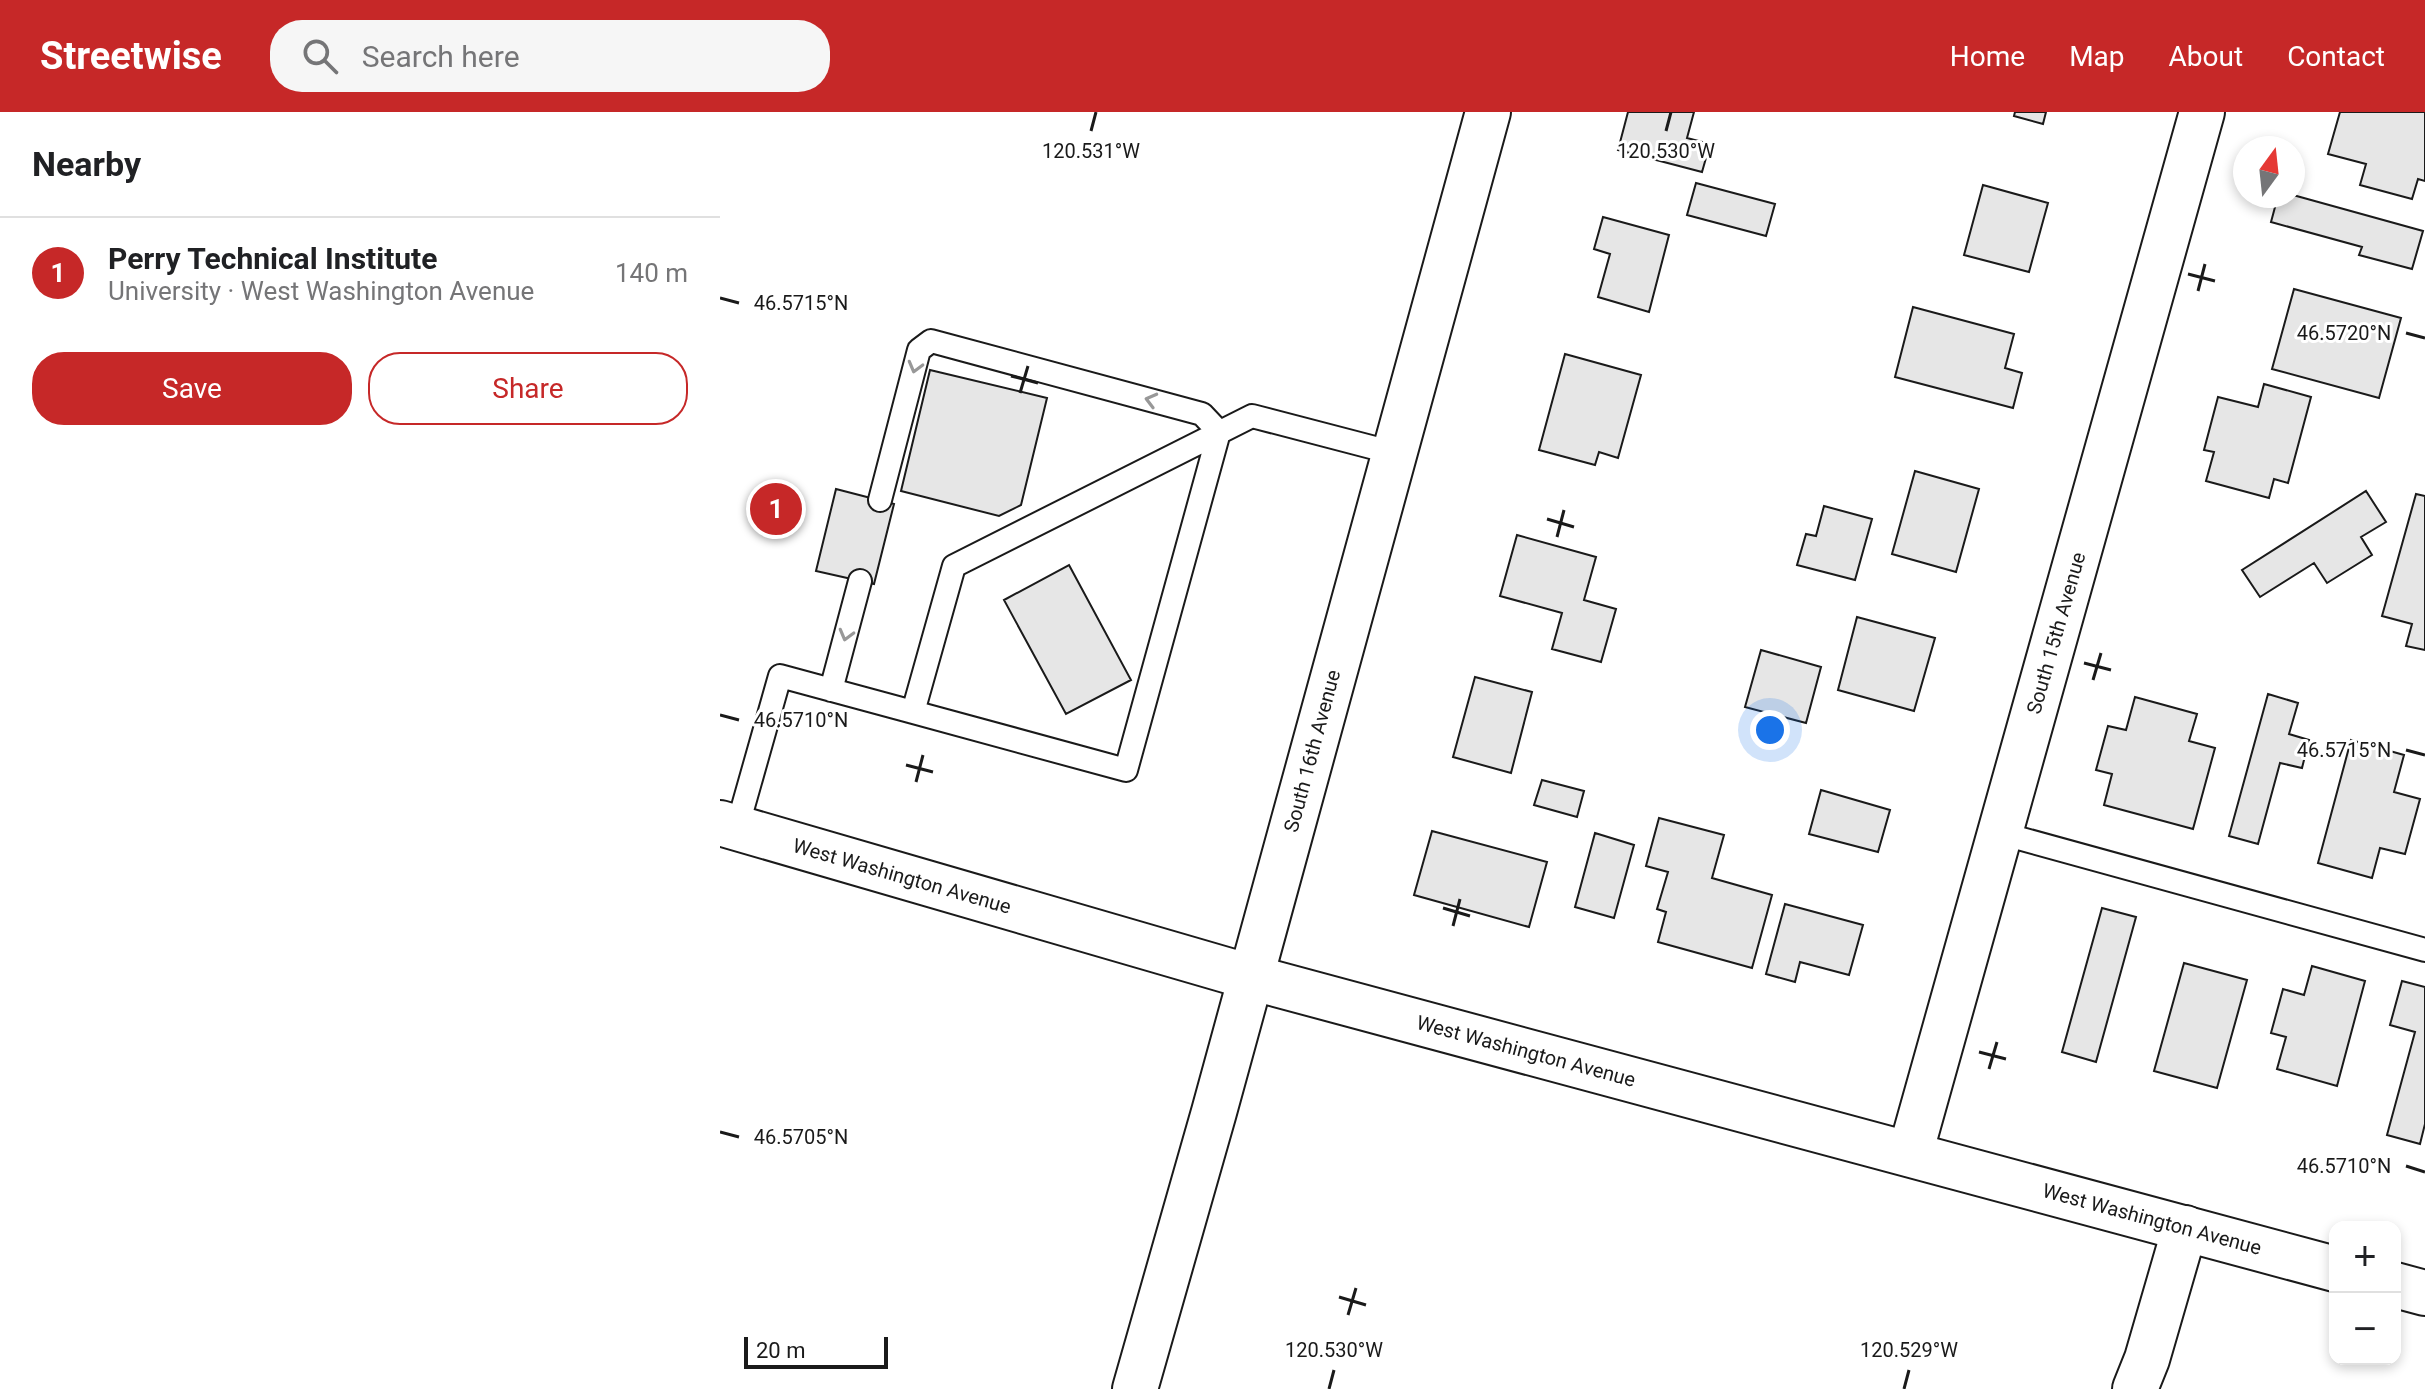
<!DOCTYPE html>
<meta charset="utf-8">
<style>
body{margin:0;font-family:Roboto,sans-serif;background:#f6f6f6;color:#202124}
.controls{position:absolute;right:24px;bottom:24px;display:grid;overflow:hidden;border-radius:16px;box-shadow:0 4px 12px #0003}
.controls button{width:72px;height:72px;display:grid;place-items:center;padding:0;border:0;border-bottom:2px solid #e0e0e0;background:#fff;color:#202124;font:40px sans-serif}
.compass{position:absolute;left:1513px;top:24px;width:72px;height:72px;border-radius:50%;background:#fff;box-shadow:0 4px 12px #0003;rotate:15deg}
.scale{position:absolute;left:24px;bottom:20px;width:144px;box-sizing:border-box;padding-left:8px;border:4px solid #1a1a1a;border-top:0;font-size:22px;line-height:28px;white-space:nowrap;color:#1a1a1a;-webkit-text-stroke:6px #fff;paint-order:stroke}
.you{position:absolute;left:1050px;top:618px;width:28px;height:28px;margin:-20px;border:6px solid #fff;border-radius:50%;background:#1a73e8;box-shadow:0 0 0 12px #1a73e833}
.badge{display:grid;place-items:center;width:52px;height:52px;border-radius:50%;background:#c62828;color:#fff;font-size:26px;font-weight:700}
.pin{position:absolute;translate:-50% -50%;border:4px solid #fff;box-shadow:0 2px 8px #0006}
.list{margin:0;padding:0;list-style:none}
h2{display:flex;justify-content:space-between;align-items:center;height:104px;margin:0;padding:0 32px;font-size:34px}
h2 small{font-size:26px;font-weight:400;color:#757577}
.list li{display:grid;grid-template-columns:52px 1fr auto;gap:24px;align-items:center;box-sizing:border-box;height:112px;padding:0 32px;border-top:2px solid #e0e0e0}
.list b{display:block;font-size:30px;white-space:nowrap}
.list p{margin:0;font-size:26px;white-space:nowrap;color:#757577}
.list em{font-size:26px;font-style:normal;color:#757577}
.actions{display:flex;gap:16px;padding:24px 32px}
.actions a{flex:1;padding:18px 0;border:2px solid #c62828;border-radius:32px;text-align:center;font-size:28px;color:#c62828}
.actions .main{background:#c62828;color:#fff}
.icon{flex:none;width:44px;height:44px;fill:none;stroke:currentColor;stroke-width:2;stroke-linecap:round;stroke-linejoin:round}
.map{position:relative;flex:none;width:1705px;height:1277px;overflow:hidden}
header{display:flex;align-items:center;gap:48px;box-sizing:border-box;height:112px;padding:0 40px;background:#c62828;color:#fff}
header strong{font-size:38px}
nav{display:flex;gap:44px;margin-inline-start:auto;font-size:28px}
.search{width:560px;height:72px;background:#f6f6f6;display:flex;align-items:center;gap:20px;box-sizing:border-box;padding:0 28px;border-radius:32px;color:#757577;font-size:30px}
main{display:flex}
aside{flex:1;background:#fff}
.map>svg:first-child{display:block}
.building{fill:#e6e6e6;stroke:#1a1a1a;stroke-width:2}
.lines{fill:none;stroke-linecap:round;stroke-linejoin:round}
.lane-casing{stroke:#1a1a1a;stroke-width:26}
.street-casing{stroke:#1a1a1a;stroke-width:48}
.secondary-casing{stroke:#1a1a1a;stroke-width:48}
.primary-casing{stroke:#1a1a1a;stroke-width:48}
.lane{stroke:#fff;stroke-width:22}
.street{stroke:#fff;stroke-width:44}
.secondary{stroke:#fff;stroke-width:44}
.primary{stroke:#fff;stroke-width:44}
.oneway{stroke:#989898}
.ticks{fill:none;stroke:#1a1a1a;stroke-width:3}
.labels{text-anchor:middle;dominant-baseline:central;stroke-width:6;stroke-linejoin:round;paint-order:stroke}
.street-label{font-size:20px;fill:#1a1a1a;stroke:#fff}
.ticks-label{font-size:20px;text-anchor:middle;fill:#1a1a1a;stroke:#fff;stroke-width:6;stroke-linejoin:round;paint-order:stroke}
</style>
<header>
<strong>Streetwise</strong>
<div class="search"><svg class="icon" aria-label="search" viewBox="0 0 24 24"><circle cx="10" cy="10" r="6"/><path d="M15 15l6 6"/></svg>Search here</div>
<nav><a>Home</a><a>Map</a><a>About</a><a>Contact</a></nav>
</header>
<main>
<aside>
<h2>Nearby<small></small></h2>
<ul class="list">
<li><span class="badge">1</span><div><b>Perry Technical Institute</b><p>University · West Washington Avenue</p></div><em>140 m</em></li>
</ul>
<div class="actions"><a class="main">Save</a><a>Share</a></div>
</aside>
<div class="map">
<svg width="1705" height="1277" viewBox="0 0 1705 1277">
<rect width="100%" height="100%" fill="#fff"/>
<!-- building -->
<path class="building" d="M908,0h66l-7,26 23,6 -8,28 -84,-22z
M1295,0h31l-3,12 -29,-8z
M1620,0h85v69l-7,-2 -6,20 -52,-14 6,-21 -38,-10z
M976,71l79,21 -9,32 -79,-21z
M1263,73l65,18 -19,69 -65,-17z
M1573,83l130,36 -11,38 -53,-14 3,-8 -91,-25 7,-26z
M883,105l66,18 -20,77 -51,-15 12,-43 -16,-5z
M1574,177l107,29 -22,80 -107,-29z
M1193,195l101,27 -9,34 17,5 -9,35 -118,-31z
M845,242l76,21 -23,83 -19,-6 -4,13 -56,-15z
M210,258l117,28 -26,107 -22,11 -98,-25z
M1544,272l47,13 -23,86 -14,-4 -5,19 -63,-17 8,-29 -10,-2 14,-53 40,10z
M1195,359l64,18 -23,83 -64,-18z
M116,377l58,15 -20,80 -58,-13z
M1646,379l20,31 -25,15 11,18 -45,28 -13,-20 -54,34 -18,-27z
M1696,382l9,2v154l-19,-4 6,-22 -30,-8z
M1104,394l48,13 -17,61 -58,-15 9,-31 10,2z
M797,423l79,22 -12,43 32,9 -15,53 -49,-13 10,-36 -62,-17z
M349,453l62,115 -65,34 -62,-114z
M1137,505l78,21 -21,73 -76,-21z
M1041,538l60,17 -15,56 -61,-16z
M755,565l57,15 -21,81 -58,-16z
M1548,582l30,9 -9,31 20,6 -7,28 -22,-5 -22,81 -29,-8z
M1415,585l62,17 -8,27 26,7 -22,81 -89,-24 8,-31 -16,-4 12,-44 18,4z
M1631,628l53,15 -10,37 26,7 -15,55 -25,-6 -8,30 -54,-15z
M822,668l42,11 -7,26 -43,-12z
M1101,678l69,20 -12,42 -69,-18z
M939,706l65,17 -12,43 60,17 -20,73 -94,-26 8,-30 -9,-3 11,-37 -22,-6z
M712,719l115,31 -18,65 -115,-32z
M875,721l39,12 -20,73 -39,-11z
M1065,792l78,21 -14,50 -49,-13 -5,20 -29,-8z
M1382,796l34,9 -40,145 -34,-10z
M1464,851l63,17 -30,108 -63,-17z
M1592,854l53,15 -28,105 -60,-17 9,-32 -15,-4 12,-44 21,6z
M1682,869l23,6v137l-5,20 -33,-9 28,-103 -25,-7z"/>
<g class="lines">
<defs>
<path id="lane" d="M160,388l39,-150 12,-9 271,73 17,18 -93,338 -213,-58
M111,578l29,-109
M17,716l43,-152 133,36 41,-146 298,-150 142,37
M1280,721l425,117"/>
<path id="street" d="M1190,1042l292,-1042
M1415,1277l12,-30 38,-131"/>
<path id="secondary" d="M530,865l1085,292
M1675,1173l30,8"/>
<path id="primary" d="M0,711l530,154
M415,1277l79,-277 274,-1000"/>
</defs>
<!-- lane casing -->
<use href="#lane" class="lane-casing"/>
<!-- street casing -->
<use href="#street" class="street-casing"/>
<!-- secondary casing -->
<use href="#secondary" class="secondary-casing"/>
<!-- primary casing -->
<use href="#primary" class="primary-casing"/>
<!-- lane -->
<use href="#lane" class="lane"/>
<!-- street -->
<use href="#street" class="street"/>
<!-- secondary -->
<use href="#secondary" class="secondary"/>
<!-- primary -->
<use href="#primary" class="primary"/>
</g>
<!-- one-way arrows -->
<defs><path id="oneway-chevron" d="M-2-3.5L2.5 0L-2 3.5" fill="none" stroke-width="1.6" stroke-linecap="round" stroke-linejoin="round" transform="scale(2)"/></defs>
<g class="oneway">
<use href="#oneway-chevron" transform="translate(195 255) rotate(105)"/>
<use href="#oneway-chevron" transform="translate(431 288) rotate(-165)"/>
<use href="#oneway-chevron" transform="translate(126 523) rotate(105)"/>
</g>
<!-- ticks -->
<path class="ticks" d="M371,19l5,-19M946,19l5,-19M1468,162l27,7M1478,179l7,-27M0,186l19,5M1686,221l19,5M291,264l27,7M300,281l8,-27M827,407l27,8M837,425l7,-27M1364,551l27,7M1373,568l8,-27M0,603l19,5M1686,638l19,5M186,653l27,7M196,670l7,-27M723,796l27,8M733,814l7,-27M1259,940l27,7M1269,957l8,-27M0,1020l19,5M1686,1054l19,6M619,1185l27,8M628,1203l8,-27M609,1277l5,-19M1184,1277l5,-19"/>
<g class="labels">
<!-- street labels -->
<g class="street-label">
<text transform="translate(1336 521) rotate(-74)">South 15th Avenue</text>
<text transform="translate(592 639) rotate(-75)">South 16th Avenue</text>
<text transform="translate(182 764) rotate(16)">West Washington Avenue</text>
<text transform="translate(806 939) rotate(15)">West Washington Avenue</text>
<text transform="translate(1432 1107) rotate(15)">West Washington Avenue</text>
</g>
</g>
<g class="ticks-label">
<text x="371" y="46">120.531°W</text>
<text x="946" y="46">120.530°W</text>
<text x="81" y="198">46.5715°N</text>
<text x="1624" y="228">46.5720°N</text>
<text x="81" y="615">46.5710°N</text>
<text x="1624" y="645">46.5715°N</text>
<text x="81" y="1032">46.5705°N</text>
<text x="1624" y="1061">46.5710°N</text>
<text x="614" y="1245">120.530°W</text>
<text x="1189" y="1245">120.529°W</text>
</g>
</svg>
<div class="controls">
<button>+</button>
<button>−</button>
</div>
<svg class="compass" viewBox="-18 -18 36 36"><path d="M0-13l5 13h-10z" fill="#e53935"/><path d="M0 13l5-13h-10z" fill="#757577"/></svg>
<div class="scale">20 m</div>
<div class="you"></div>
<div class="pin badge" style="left:56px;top:397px">1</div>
</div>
</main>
